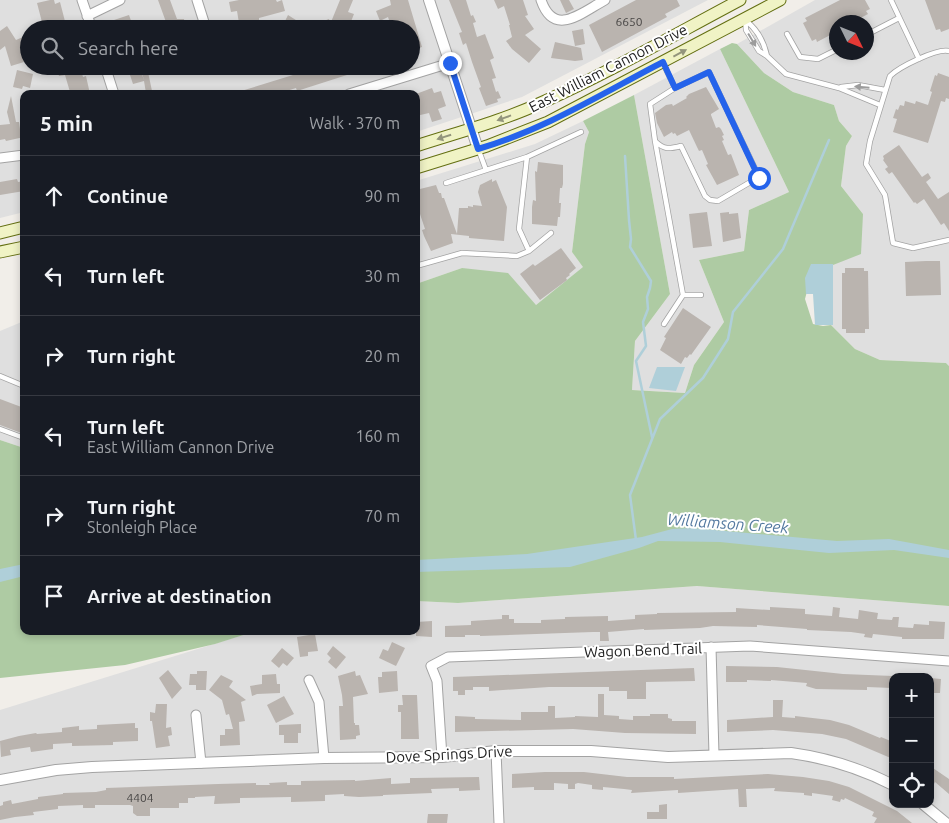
<!DOCTYPE html>
<meta charset="utf-8">
<style>
body{margin:0;font-family:Ubuntu,sans-serif;background:#20242c;color:#f1f3f6}
.controls{position:absolute;right:15px;bottom:15px;display:grid;overflow:hidden;border-radius:10px;box-shadow:0 2px 8px #0003}
.controls button{width:45px;height:45px;display:grid;place-items:center;padding:0;border:0;border-bottom:1px solid #363941;background:#171b24;color:#f1f3f6;font:25px sans-serif}
.compass{position:absolute;left:829px;top:15px;width:45px;height:45px;border-radius:50%;background:#171b24;box-shadow:0 2px 8px #0003;rotate:133deg}
.stop{position:absolute;width:15px;height:15px;margin:-11px;border:4px solid #2563eb;border-radius:50%;background:#fff}
.stop.end{background:#2563eb;border-color:#fff;box-shadow:0 1px 5px #0008}
.list{margin:0;padding:0;list-style:none}
h2{display:flex;justify-content:space-between;align-items:center;height:65px;margin:0;padding:0 20px;font-size:21px}
h2 small{font-size:16px;font-weight:400;color:#9ea1a6}
.list li{display:grid;grid-template-columns:32px 1fr auto;gap:15px;align-items:center;box-sizing:border-box;height:80px;padding:0 20px;border-top:1px solid #363941}
.list b{display:block;font-size:19px;white-space:nowrap}
.list p{margin:0;font-size:16px;white-space:nowrap;color:#9ea1a6}
.list em{font-size:16px;font-style:normal;color:#9ea1a6}
.icon{flex:none;width:28px;height:28px;fill:none;stroke:currentColor;stroke-width:2;stroke-linecap:round;stroke-linejoin:round}
.map{position:relative;flex:none;width:949px;height:823px;overflow:hidden}
.search{position:absolute;background:#171b24;box-shadow:0 2px 8px #0003;left:20px;top:20px;width:400px;height:55px;display:flex;align-items:center;gap:12px;box-sizing:border-box;padding:0 18px;border-radius:28px;color:#9ea1a6;font-size:19px}
.panel{position:absolute;background:#171b24;box-shadow:0 2px 8px #0003;left:20px;top:90px;width:400px;height:545px;border-radius:10px}
.map>svg:first-child{display:block}
.residential{fill:#dfdfdf;fill-rule:evenodd}
.forest{fill:#aecba3}
.water{fill:#afcfd9}
.lines{fill:none;stroke-linecap:round;stroke-linejoin:round}
.stream{stroke:#afcfd9;stroke-width:2.5}
.building{fill:#bab4af}
.service-casing{stroke:#a3a3a3;stroke-width:6}
.minor-casing{stroke:#a3a3a3;stroke-width:11}
.tertiary-casing{stroke:#a3a3a3;stroke-width:12}
.secondary-casing{stroke:#646f12;stroke-width:13}
.service{stroke:#fff;stroke-width:4.5}
.minor{stroke:#fff;stroke-width:9}
.tertiary{stroke:#fff;stroke-width:10}
.secondary{stroke:#f0f3c5;stroke-width:11}
.oneway{fill:#9c9c9c}
.oneway2{fill:#93957c}
.route{stroke:#2563eb;stroke-width:6}
.labels{text-anchor:middle;dominant-baseline:central;stroke-width:4;stroke-linejoin:round;paint-order:stroke}
.number-label{font-size:12px;fill:#484645}
.street-label{font-size:15px;fill:#222;stroke:#fff}
.water-label{font-size:16px;font-style:italic;fill:#5479a0;stroke:#fff}
</style>
<div class="map">
<svg width="949" height="823" viewBox="0 0 949 823">
<rect width="100%" height="100%" fill="#f1eee9"/>
<!-- residential -->
<path class="residential" d="M0,0h708l-186,97 -106,35v-38h-392v118l-24,6zM29,29h382v37h-382z
M815,0h134v366l-3,-3 -66,-3 -25,-11 -24,-24 2,-60 30,-51 -22,-28 5,-40 6,-10 -13,-15 -5,-16 -41,-13 -29,-19 -27,-29zM836,22h30v30h-30z
M720,49l69,143 -40,18 -5,41 -45,9 25,62 -30,43 -9,28 -53,-3 3,-49 35,-47 -36,-199z
M583,121l6,11 -4,12 -13,108 12,15 -48,38 -74,-37 -46,16v-103l119,-37z
M24,321v127l-24,-8v-109z
M697,586l252,20v217h-949v-113l256,-79h160v-30l42,2zM893,677h37v127h-37z"/>
<!-- forest -->
<path class="forest" d="M732,43l5,1 27,29 29,19 41,13 5,16 13,15 -6,10 -5,40 22,28 -2,40 -28,11 -19,-1 -9,35 8,25 10,2 8,-1 24,24 25,11 66,3 3,3v240l-252,-20 -239,17 -42,-2v-317l46,-16 46,5 28,32 47,-38 -11,-15 13,-108 4,-12 -6,-11 51,-26 36,199 -35,47 -3,49 53,3 9,-28 30,-43 -25,-62 45,-9 5,-41 40,-18 -69,-143z
M0,440l24,8v183h232l-41,13 -90,21 -125,13z"/>
<!-- water -->
<path class="water" d="M811,264h22v61h-18l-2,-31h-7l-1,-16z
M657,367h28l-9,24 -27,-3z
M692,528l145,13 52,-2 60,11v8l-55,-8 -65,3 -109,-11 -62,-1 -19,7 -69,19 -154,5v-12l111,-6 115,-17 30,-8z
M24,564v12l-24,6v-13z"/>
<g class="lines">
<!-- stream -->
<path class="stream" d="M625,156l4,64 2,19 -1,8 21,34 -1,7 -3,9 1,12 -5,13 3,24 -10,15 16,76
M636,540l-6,-45 30,-76 43,-41 25,-39 5,-27 50,-63 46,-109"/>
</g>
<!-- building -->
<path class="building" d="M50,0h4l1,4 5,-2 7,27h-16l-2,-5 -6,2 -6,-23z
M158,0h12l7,19h7l1,9 -41,1v-4l22,-3z
M239,0h37l1,2 5,-2 3,11 -26,7v8l-23,2 3,-5 -2,-12 -6,1 -2,-10z
M340,0h13l-5,12 6,2 -6,15 -17,-7z
M390,0h18l14,47 -11,3v-21h-19l-4,-12 -8,4 -4,-10 15,-6z
M449,0h17l5,16 2,-1 3,7 -3,1 4,14 8,-3 9,24 -4,2 6,18 -4,1 4,13 2,-1 3,7 -4,1 1,3 -12,4 -7,-18 2,-1 -9,-25 -6,-19 -3,2 -4,-12 3,-1z
M494,0h29l5,15 -3,1 9,13 -9,6 16,14 -12,14 -17,-14 -6,-8 6,-4 -3,-12h1l-6,-19 -6,3z
M560,0h9l5,9 -8,4z
M636,0h41l3,6 -15,8 2,3 -65,35 -13,-27z
M840,0h25l5,9 -4,2 2,3 -15,8h-17v10l-19,10 -1,-3 -4,2 -9,-18 4,-2 -2,-3z
M925,0h24v29l-8,3 -1,-3 -4,1z
M129,15l5,14h-20l-3,-8z
M288,15l19,12 22,-8 3,10h-51z
M7,26l9,14 7,-3 4,16 -4,1 1,8 -13,4 -6,-20 -5,4v-19z
M583,29l2,15 -10,2 -3,-15z
M555,42l26,6 2,12 -8,1 -24,-3z
M56,66h24l3,11 3,-1 4,18h-13l-1,-4 -6,2 -5,-17 -6,1z
M127,66h12l5,14 -2,-7 6,-1 4,19 -6,2 -2,-12 -11,3z
M315,66l57,1 -75,24 -1,-3 -19,6h-39v-2l55,-17 -1,-2z
M17,70l16,4 -3,14 -7,-2 -1,3 -9,-2z
M938,73l11,4v22l-3,-1 -1,4 -4,-1 -13,42 -35,-11 4,-13 -4,-1 3,-9 2,1 2,-5 4,1 1,-5 10,3 1,-3 12,4 4,-13 -2,-1 5,-16 2,1z
M706,87l13,22 -8,5v1l5,13 3,-1 2,2 3,6 -2,1 2,4 -2,1 6,14 3,-1 8,21 -22,10 -11,-20 2,-1 -6,-14 -3,1 -2,-4 -8,-17 -12,6 -2,-3 -2,1 -1,-2 -8,5 -7,-14 -2,-10 11,-8 6,-1 1,2 14,-8 -1,-1 3,-3z
M432,88l2,5 7,-2 5,15 -8,3 4,10 -10,3 -3,-9 -13,3v-22z
M11,96l5,26h3l1,7 4,-1v9l-18,4 -1,-2 -5,1v-15l10,-1 -3,-12z
M899,145l23,32 6,-4 3,5 -5,4 12,17 11,-7v39l-5,-8 -3,2 -17,-26 -7,5 -2,-2 -1,1 -22,-31 -3,2 -4,-5 3,-2 -5,-7 1,-1 -1,-3z
M538,162l25,3v19l-1,4h-2l-1,15h2l-1,14h-2l-1,9 -25,-2v-17l1,-7 3,1 -1,-30 2,1z
M17,179l1,3 6,-1v10l-24,4v-13z
M492,179v3l4,-2 11,27 -3,34 -35,-3v-2l-18,-2 2,9 -22,8 -7,-15 -2,-6 3,-1 -5,-15 -2,1 -2,-5v-20l20,-5 3,8h2l1,5h2l13,36 2,-26h9v-2l5,1v-2l9,1 -4,-14 2,-7z
M707,212l5,34 -19,2 -4,-34z
M729,212v2l9,-1 3,25 -18,4 -3,-29z
M561,248l15,20 -7,6 1,1 -4,3 1,2 -27,20 -20,-26 13,-10 2,2z
M926,261h14l1,34 -35,1 -1,-34z
M845,268h19v3h4l1,58h-4v4h-19v-4h-4v-56h3z
M683,308l28,19 -20,28 -1,-1 -3,4 -2,-1 -4,7 -21,-14 6,-12 -2,-1z
M0,399l24,9v26l-24,-9z
M770,607l35,2v5l27,2 1,-9 7,1 -1,9 19,2 1,-9 19,3 -1,6 15,1 1,-3h6l-1,10 15,1 1,-4 15,1v-4l16,1 -1,17h-42v-2l-29,-3 -1,4 -8,-1 1,-3 -14,-2 -44,-2v-1l-50,-4v2l-44,-1 -13,2 -56,2v-1l-36,3 1,9h-9v-9h-7l-113,4v-1h-15v2h-20v-11l26,-1v-4l31,-2v-4h7v4h5v4h27v-3l24,-1v-2l43,-1v5l27,-2v-4l22,-1v-1l79,-1v-4l34,2z
M432,621v16l-16,-1v-14z
M315,634l3,17 -10,1v4l-8,1 -3,-20z
M392,642l13,6 -9,18 -17,-8 4,-9 5,2z
M333,646l13,11 -10,12 -8,-7 3,-4 -4,-4z
M282,648l12,10 -7,8 -4,-3 -4,5 -8,-7z
M726,666l51,1 66,7 50,2 -1,12 -25,-1v3l-51,-1 -10,-3 1,-3 -36,-3v1l-24,-1v2h-21z
M694,668l1,13 -49,1v17h-19v-8h-18v-4h-60l-60,4v-4h-16v3h-8v5h-7v-4h-5v-14z
M168,670l14,18 -10,11 -13,-21z
M197,671h10l-1,19h-10v-5h-7l1,-11h7z
M355,671l1,5 4,-1 8,19 -15,3 1,26h1v2h4l1,10 -4,1v3l-16,1 -1,-34h4l-1,-11 -4,-19z
M397,671l1,20 -19,2 -1,-16h4v-5z
M276,674l1,10h3v9l-23,1 -5,2 -2,-10 12,-2v-9z
M221,675l12,6 -4,6 17,13 -5,2 4,19 -6,1 1,23 -20,1v-11h5v-6h8l-4,-15 -3,1 -4,-15 -13,-10z
M930,678l11,1 -1,14h-10z
M598,694h6v21l15,1v3l14,1v-4h17v-2h18v4l4,1v2h24v13l-71,-1 -52,-4 -118,3v-16l20,1v2l46,1v-8h27v-6h7v12l20,-1v-1l23,1z
M402,695h15l2,44h-18v-27h-3v-7h5z
M284,696l10,18 -18,9 -9,-18z
M773,700h10l-1,17 13,1v-2l35,4 19,5 31,13 1,-1 12,5v17l-47,-20 -24,-5 -49,-4 -46,2v-12l46,-3z
M156,704h11l-1,24 5,-1 1,8 -4,1 2,10 -14,2 -4,-27h-2v-9l5,1z
M135,723v5h3v13l-25,1v3l-41,1v-3l-19,1v5l-22,3 -1,-5 -20,3 1,5 -10,2 -1,-16 19,-5 17,-3 1,1 25,-2v-4l17,-2v4l18,-1v-4z
M301,724v9h-3v10h-14v-8h-5v-10z
M930,766l19,13v15l-14,-12 -1,2 -4,-3z
M545,772h39l43,5h47v2l94,-5 35,3 26,4 20,6 48,24 15,12h-38l3,-5 -5,-2 2,-4 -29,-14 -1,2 -3,-1 -1,3 -8,-2 1,-4 -21,-3v3l-8,-1v-2l-30,-2 1,-3 -29,1 1,18h-8l-1,-18 -60,4v-3l-47,3 1,-3 -8,-1 -21,-2v3l-11,-1v-4l-14,-2 -3,1v5h-7v-5l-14,-1v7h-20v-3l-22,1v-14z
M479,777l1,13 -21,1v-3l-28,1 1,4 -49,2v1l-24,1 -15,-1v-2l-19,1v6l-34,1v-5l-51,1v5l-26,1 1,-8 -20,1v1h-7v5h-9v5h-29v8h-13l-4,-3v-7l-3,-1h-35v3h-12v-3l-25,1v3l-25,3 1,3 -19,2 -15,3v-14l3,-1v-3l8,-2 1,4 26,-5v-2l25,-3v-1l33,-1 10,-2v-2l112,-4 38,-1v2h14l-1,-2 18,-1v3h14v-4l54,-1v1l36,-3v6l19,-1v-5h5z
M667,804v15h-20v-7h12v-7z
M428,814h20l-1,9h-20z"/>
<g class="lines">
<defs>
<path id="service" d="M891,0l28,59
M745,19l1,11 13,21 8,5 19,18 53,14 41,17
M745,20c12,9 19,22 22,36
M787,34l13,23 18,2 18,-9
M866,35l33,-17
M949,51c-12,-3 -50,16 -59,25l-20,65 -4,23 19,31 8,48 20,5 36,-8
M663,63l12,25 -25,16 5,37 28,154 -19,29
M841,87l17,-2 27,5
M655,141c9,9 14,8 26,5l24,50 5,4 8,1 41,-24 -50,-105 -34,16
M479,151l7,19
M446,183l81,-26 54,-25
M529,251l22,-18
M416,266l46,-13 55,3 12,-5 -10,-22 8,-72
M683,295h18
M0,376l24,10
M0,429l24,9"/>
<path id="minor" d="M82,0l10,29
M197,0l7,22
M541,0c13,38 40,13 64,0
M87,16l33,-16
M105,66l9,28
M349,94l101,-31
M0,158l24,-3
M711,647l3,108
M309,680l10,22 5,56
M196,715l5,48
M496,751l3,72
M442,757l-5,-76 -6,-15 17,-9 302,-11 199,15"/>
<path id="tertiary" d="M429,0l49,149
M0,780l56,-10 36,-3 232,-9 118,-1 54,-6h95l77,6 123,-4c36,5 69,15 102,32
M923,804l23,19"/>
<path id="secondary" d="M416,146c43,-14 86,-25 127,-44 67,-30 131,-67 197,-102
M416,168l71,-22 61,-24 232,-122
M0,233l24,-6
M0,252l24,-5"/>
</defs>
<!-- service casing -->
<use href="#service" class="service-casing"/>
<!-- minor casing -->
<use href="#minor" class="minor-casing"/>
<!-- tertiary casing -->
<use href="#tertiary" class="tertiary-casing"/>
<!-- secondary casing -->
<use href="#secondary" class="secondary-casing"/>
<!-- service -->
<use href="#service" class="service"/>
<!-- minor -->
<use href="#minor" class="minor"/>
<!-- tertiary -->
<use href="#tertiary" class="tertiary"/>
<!-- secondary -->
<use href="#secondary" class="secondary"/>
</g>
<!-- one-way arrows -->
<defs><path id="oneway-solid" d="M-6-.8H1V-3.2L6.5 0L1 3.2V.8H-6Z" transform="scale(1.25)"/></defs>
<g class="oneway">
<use href="#oneway-solid" transform="translate(752 40) rotate(59)"/>
<use href="#oneway-solid" transform="translate(862 87) rotate(-175)"/>
</g>
<g class="oneway2">
<use href="#oneway-solid" transform="translate(680 53) rotate(-28)"/>
<use href="#oneway-solid" transform="translate(504 118) rotate(160)"/>
<use href="#oneway-solid" transform="translate(444 137) rotate(162)"/>
</g>
<g class="lines">
<!-- route -->
<path class="route" d="M450,63l28,86c66,-19 125,-56 185,-87l12,26 34,-16 50,106"/>
</g>
<g class="labels">
<!-- number labels -->
<g class="number-label">
<text x="629" y="21">6650</text>
<text x="140" y="797">4404</text>
</g>
<!-- street labels -->
<g class="street-label">
<text transform="translate(608 68) rotate(-27)">East William Cannon Drive</text>
<text transform="translate(643 650) rotate(-2)">Wagon Bend Trail</text>
<text transform="translate(449 754) rotate(-3)">Dove Springs Drive</text>
</g>
<!-- water labels -->
<g class="water-label">
<text transform="translate(728 523) rotate(4)">Williamson Creek</text>
</g>
</g>
</svg>
<div class="controls">
<button>+</button>
<button>−</button>
<button><svg class="icon" aria-label="locate" viewBox="0 0 24 24"><circle cx="12" cy="12" r="6"/><path d="M12 2v4M12 18v4M2 12h4M18 12h4"/></svg></button>
</div>
<svg class="compass" viewBox="-18 -18 36 36"><path d="M0-13l5 13h-10z" fill="#e53935"/><path d="M0 13l5-13h-10z" fill="#9ea1a6"/></svg>
<div class="stop" style="left:759px;top:178px"></div>
<div class="stop end" style="left:450px;top:63px"></div>
<div class="search"><svg class="icon" aria-label="search" viewBox="0 0 24 24"><circle cx="10" cy="10" r="6"/><path d="M15 15l6 6"/></svg>Search here</div>
<section class="panel">
<h2>5 min<small>Walk · 370 m</small></h2>
<ul class="list">
<li><svg class="icon" aria-label="ahead" viewBox="0 0 24 24"><path d="M12 20V5M6 11l6-6 6 6"/></svg><div><b>Continue</b></div><em>90 m</em></li>
<li><svg class="icon" aria-label="left" viewBox="0 0 24 24"><path d="M17 20v-9H6M10 6l-5 5 5 5"/></svg><div><b>Turn left</b></div><em>30 m</em></li>
<li><svg class="icon" aria-label="right" viewBox="0 0 24 24"><path d="M7 20v-9h11M14 6l5 5-5 5"/></svg><div><b>Turn right</b></div><em>20 m</em></li>
<li><svg class="icon" aria-label="left" viewBox="0 0 24 24"><path d="M17 20v-9H6M10 6l-5 5 5 5"/></svg><div><b>Turn left</b><p>East William Cannon Drive</p></div><em>160 m</em></li>
<li><svg class="icon" aria-label="right" viewBox="0 0 24 24"><path d="M7 20v-9h11M14 6l5 5-5 5"/></svg><div><b>Turn right</b><p>Stonleigh Place</p></div><em>70 m</em></li>
<li><svg class="icon" aria-label="arrive" viewBox="0 0 24 24"><path d="M6 21V4h12l-3 4 3 4H6"/></svg><div><b>Arrive at destination</b></div></li>
</ul>
</section>
</div>
